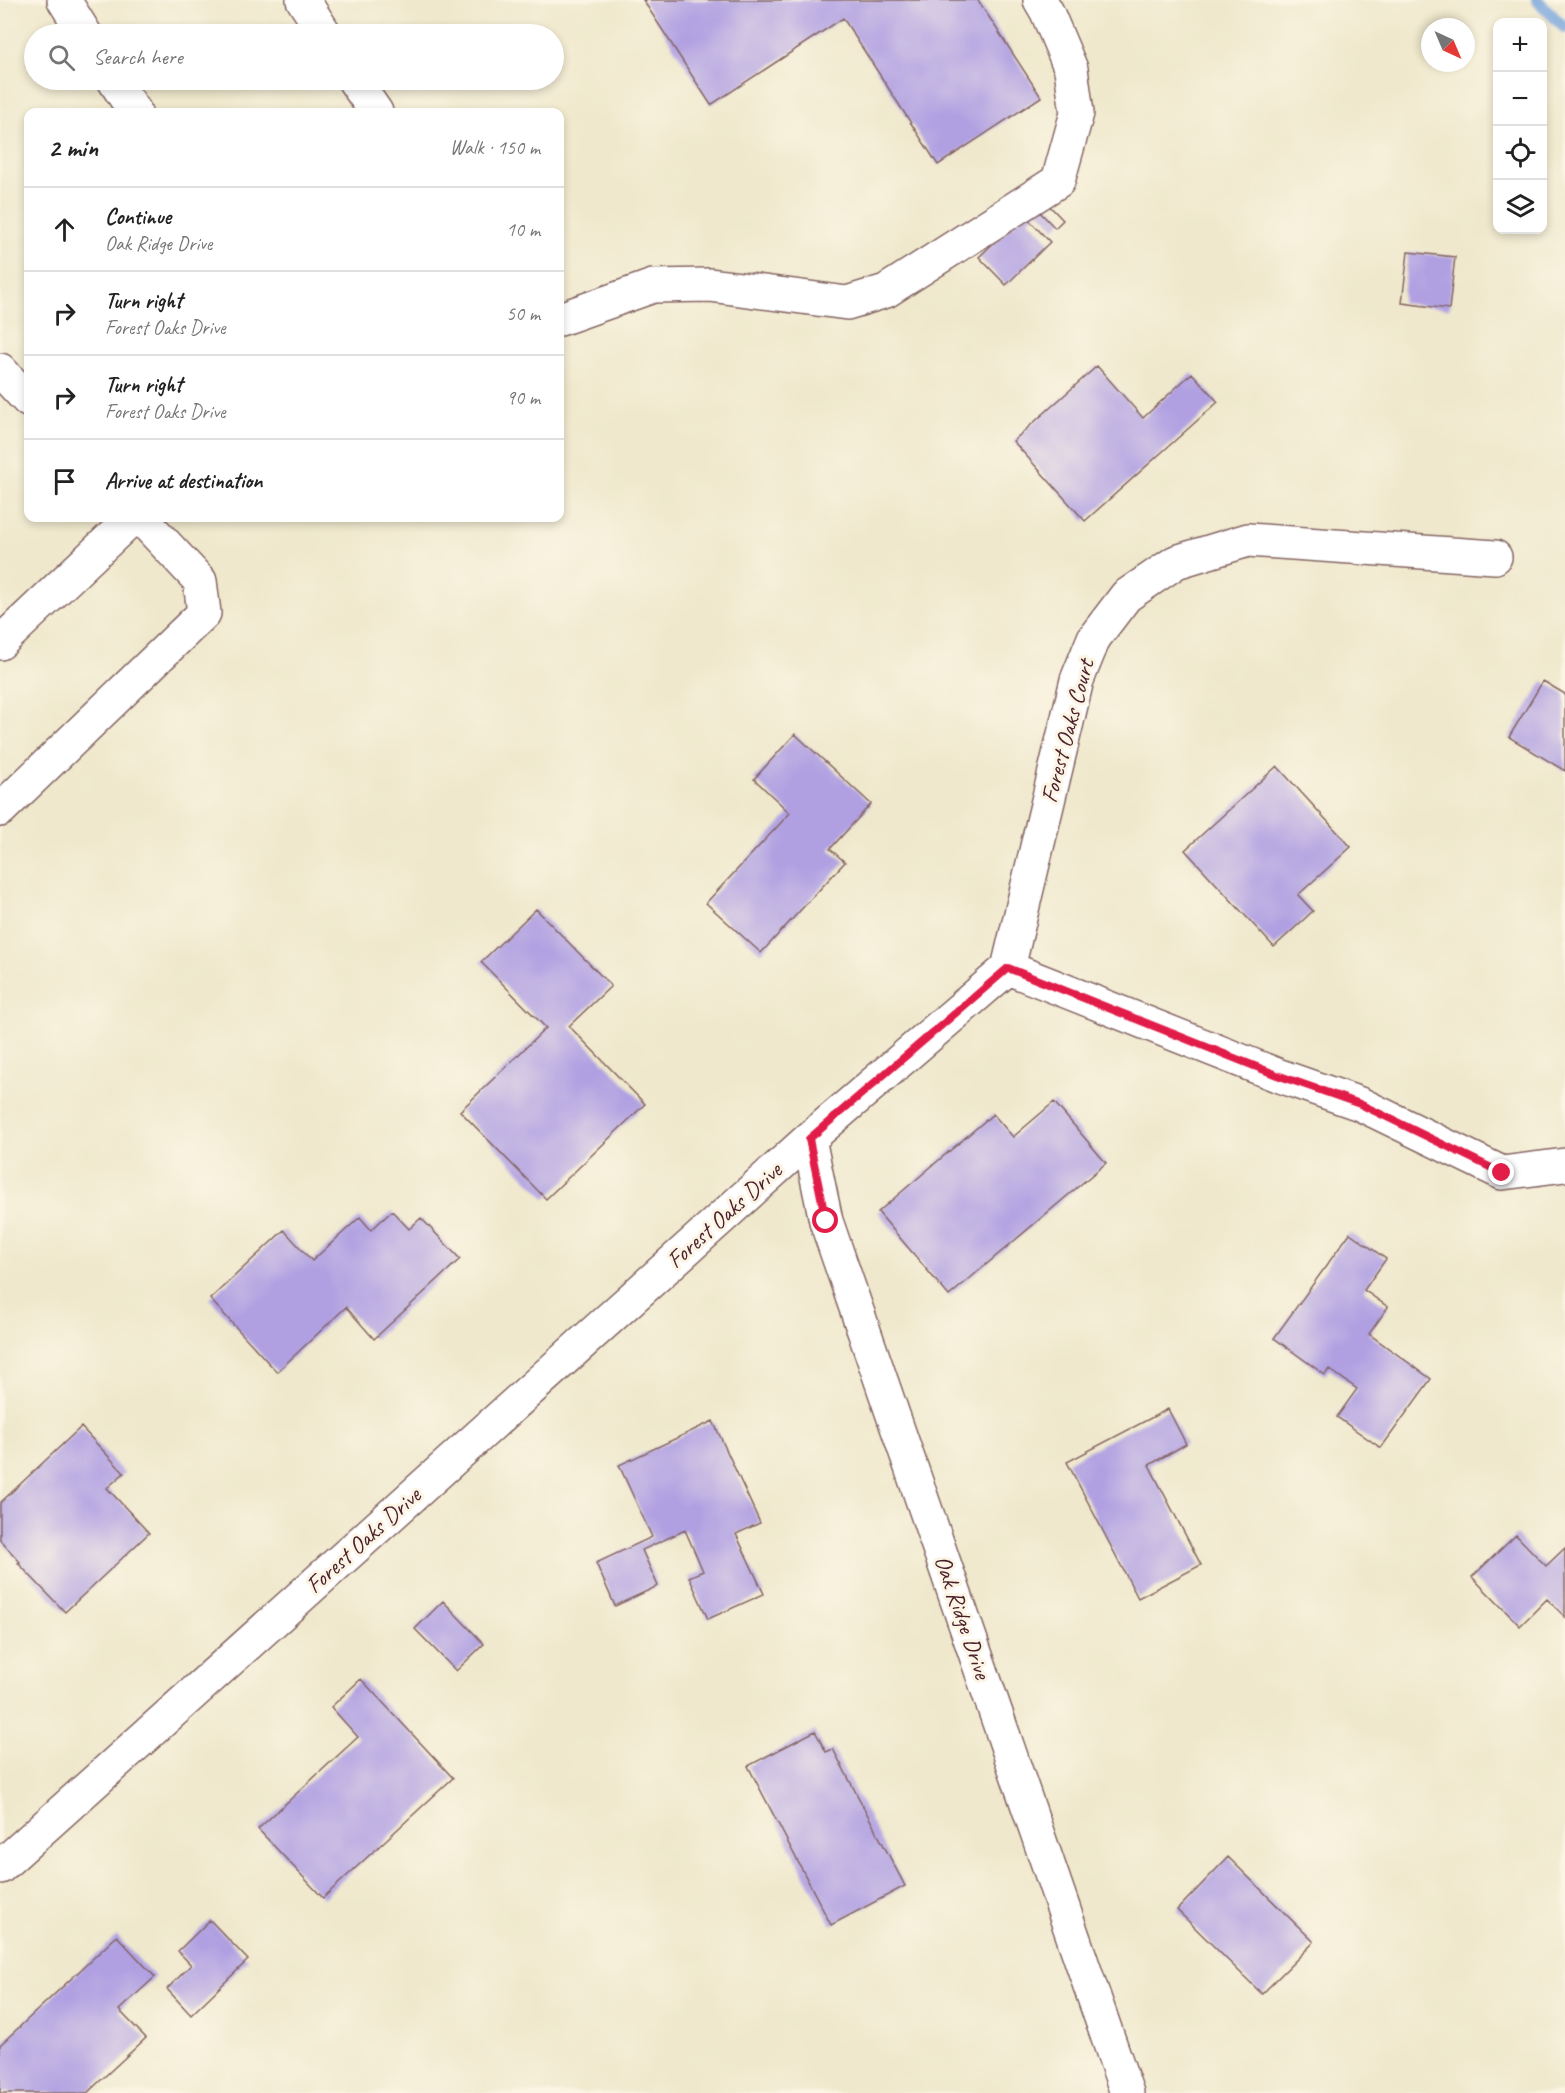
<!DOCTYPE html>
<meta charset="utf-8">
<style>
body{margin:0;font-family:Caveat,sans-serif;background:#f2f2f2;color:#222}
.controls{position:absolute;right:18px;top:18px;display:grid;overflow:hidden;border-radius:12px;box-shadow:0 3px 9px #0003}
.controls button{width:54px;height:54px;display:grid;place-items:center;padding:0;border:0;border-bottom:2px solid #e0e0e0;background:#fff;color:#222;font:30px sans-serif}
.compass{position:absolute;left:1421px;top:18px;width:54px;height:54px;border-radius:50%;background:#fff;box-shadow:0 3px 9px #0003;rotate:136deg}
.stop{position:absolute;width:18px;height:18px;margin:-14px;border:4px solid #e11d48;border-radius:50%;background:#fff}
.stop.end{background:#e11d48;border-color:#fff;box-shadow:0 2px 6px #0008}
.list{margin:0;padding:0;list-style:none}
h2{display:flex;justify-content:space-between;align-items:center;height:78px;margin:0;padding:0 24px;font-size:26px}
h2 small{font-size:20px;font-weight:400;color:#767676}
.list li{display:grid;grid-template-columns:39px 1fr auto;gap:18px;align-items:center;box-sizing:border-box;height:84px;padding:0 24px;border-top:2px solid #e0e0e0}
.list b{display:block;font-size:22px;white-space:nowrap}
.list p{margin:0;font-size:20px;white-space:nowrap;color:#767676}
.list em{font-size:20px;font-style:normal;color:#767676}
.icon{flex:none;width:33px;height:33px;fill:none;stroke:currentColor;stroke-width:2;stroke-linecap:round;stroke-linejoin:round}
.map{position:relative;flex:none;width:1565px;height:2093px;overflow:hidden}
.search{position:absolute;background:#fff;box-shadow:0 3px 9px #0003;left:24px;top:24px;width:540px;height:66px;display:flex;align-items:center;gap:15px;box-sizing:border-box;padding:0 21px;border-radius:33px;color:#767676;font-size:22px}
.panel{position:absolute;background:#fff;box-shadow:0 3px 9px #0003;left:24px;top:108px;width:540px;height:414px;border-radius:12px}
.map>svg:first-child{display:block}
.lines{fill:none;stroke-linecap:round;stroke-linejoin:round}
.stream{stroke:#71a1db;stroke-width:12}
.building{fill:#b0a0e2}
.minor-casing{stroke:#846563;stroke-width:36}
.minor{stroke:#fff;stroke-width:33}
.route{stroke:#e11d48;stroke-width:8}
.labels{text-anchor:middle;dominant-baseline:central;stroke-width:6;stroke-linejoin:round;paint-order:stroke}
.street-label{font-size:24px;fill:#4a1f2b;stroke:#fcf5e5}
</style>
<div class="map">
<svg width="1565" height="2093" viewBox="0 0 1565 2093">
<rect width="100%" height="100%" fill="#fcf5e5"/>
<filter id="ink" filterUnits="userSpaceOnUse"><feTurbulence type="fractalNoise" baseFrequency=".0167" numOctaves="2"/><feDisplacementMap in="SourceGraphic" scale="12" xChannelSelector="R" yChannelSelector="G"/><feConvolveMatrix kernelMatrix="1 2 1 2 8 2 1 2 1" color-interpolation-filters="sRGB"/></filter>
<filter id="wash" filterUnits="userSpaceOnUse"><feTurbulence type="fractalNoise" baseFrequency=".008" numOctaves="4" result="noise"/><feDisplacementMap in="SourceGraphic" scale="24" xChannelSelector="R" yChannelSelector="G"/><feGaussianBlur stdDeviation="1.35" result="paint"/><feColorMatrix in="noise" values="0 0 0 0 0 0 0 0 0 0 0 0 0 0 0 0 0 1.4 0 .05"/><feComposite in="paint" operator="in"/></filter>
<g filter="url(#wash)">
<rect width="100%" height="100%" fill="#efe8cc"/>
<g class="lines">
<!-- stream -->
<path class="stream" d="M1537,0l28,28"/>
</g>
<g id="blocks">
<!-- building -->
<path class="building" d="M643,0h335l63,97 -103,68 -95,-147 -132,87z
M1041,197l22,23 -8,8 -16,-17 -10,9 21,22 -44,43 -27,-28z
M1408,252l47,5 -6,52 -47,-6z
M1097,366l46,52 49,-45 26,29 -133,119 -72,-80z
M1543,681l22,13v77l-56,-34z
M795,734l76,70 -41,45 15,13 -84,91 -55,-50 84,-90 -36,-34z
M1277,766l74,81 -53,48 15,16 -39,36 -89,-97z
M536,909l75,77 -42,40 76,78 -99,95 -86,-88 86,-83 -65,-66z
M1054,1102l52,61 -157,133 -71,-84 115,-98 20,23z
M392,1211l17,18 12,-11 39,41 -86,80 -28,-32 -69,65 -67,-73 74,-69 28,31 48,-44 11,13z
M1350,1233l36,26 -22,31 24,17 -19,27 62,45 -50,69 -44,-31 20,-28 -28,-20 -4,6 -51,-37z
M1168,1409l18,35 -37,21 52,100 -63,33 -71,-136z
M713,1421l47,102 -24,11 28,60 -56,25 -19,-42 14,-6 -18,-41 -43,20 16,36 -43,20 -19,-43 56,-26 -33,-72z
M81,1427l43,46 -17,15 42,45 -84,79 -47,-49 2,-1 -20,-22v-37z
M1516,1535l30,31 19,-18v69l-18,-18 -27,27 -48,-49z
M443,1601l41,43 -28,27 -41,-42z
M361,1679l92,99 -130,120 -65,-69 100,-92 -27,-30z
M815,1731l11,21 7,-3 72,137 -74,39 -83,-159z
M1228,1857l86,85 -52,52 -85,-84z
M210,1920l38,40 -57,55 -24,-26 24,-24 -13,-14z
M117,1936l38,41 -36,33 27,28 -59,55h-87v-48z"/>
</g>
</g>
<g filter="url(#ink)">
<use href="#blocks" fill-opacity="0" stroke="#846563" stroke-width="1.5"/>
<g class="lines">
<defs>
<path id="minor" d="M64,0l21,34
M303,0l22,34
M114,80l21,32
M354,80l22,32
M560,319l93,-33 57,-1 137,18 39,-12 172,-110 19,-68 -6,-44 -24,-57 -7,-12
M0,370l28,30
M0,643l132,-125
M0,810l204,-197 -4,-32 -59,-63
M1008,968l69,-288 17,-42 32,-42 50,-34 72,-22 247,17
M809,1139l17,82 301,872
M0,1867l809,-728 199,-171 269,107 83,29 142,69 63,-8"/>
</defs>
<!-- minor casing -->
<use href="#minor" class="minor-casing"/>
<!-- minor -->
<use href="#minor" class="minor"/>
</g>
</g>
<g class="lines" filter="url(#ink)">
<!-- route -->
<path class="route" d="M826,1221l-17,-82 199,-171 269,107 83,29 142,69"/>
</g>
<g class="labels">
<!-- street labels -->
<g class="street-label">
<text transform="translate(1067 731) rotate(-75)">Forest Oaks Court</text>
<text transform="translate(724 1215) rotate(-42)">Forest Oaks Drive</text>
<text transform="translate(363 1540) rotate(-42)">Forest Oaks Drive</text>
<text transform="translate(963 1617) rotate(71)">Oak Ridge Drive</text>
</g>
</g>
</svg>
<div class="controls">
<button>+</button>
<button>−</button>
<button><svg class="icon" aria-label="locate" viewBox="0 0 24 24"><circle cx="12" cy="12" r="6"/><path d="M12 2v4M12 18v4M2 12h4M18 12h4"/></svg></button>
<button><svg class="icon" aria-label="layers" viewBox="0 0 24 24"><path d="M12 4l9 5-9 5-9-5zM3 14l9 5 9-5"/></svg></button>
</div>
<svg class="compass" viewBox="-18 -18 36 36"><path d="M0-13l5 13h-10z" fill="#e53935"/><path d="M0 13l5-13h-10z" fill="#767676"/></svg>
<div class="stop" style="left:826px;top:1221px"></div>
<div class="stop end" style="left:1502px;top:1173px"></div>
<div class="search"><svg class="icon" aria-label="search" viewBox="0 0 24 24"><circle cx="10" cy="10" r="6"/><path d="M15 15l6 6"/></svg>Search here</div>
<section class="panel">
<h2>2 min<small>Walk · 150 m</small></h2>
<ul class="list">
<li><svg class="icon" aria-label="ahead" viewBox="0 0 24 24"><path d="M12 20V5M6 11l6-6 6 6"/></svg><div><b>Continue</b><p>Oak Ridge Drive</p></div><em>10 m</em></li>
<li><svg class="icon" aria-label="right" viewBox="0 0 24 24"><path d="M7 20v-9h11M14 6l5 5-5 5"/></svg><div><b>Turn right</b><p>Forest Oaks Drive</p></div><em>50 m</em></li>
<li><svg class="icon" aria-label="right" viewBox="0 0 24 24"><path d="M7 20v-9h11M14 6l5 5-5 5"/></svg><div><b>Turn right</b><p>Forest Oaks Drive</p></div><em>90 m</em></li>
<li><svg class="icon" aria-label="arrive" viewBox="0 0 24 24"><path d="M6 21V4h12l-3 4 3 4H6"/></svg><div><b>Arrive at destination</b></div></li>
</ul>
</section>
</div>
